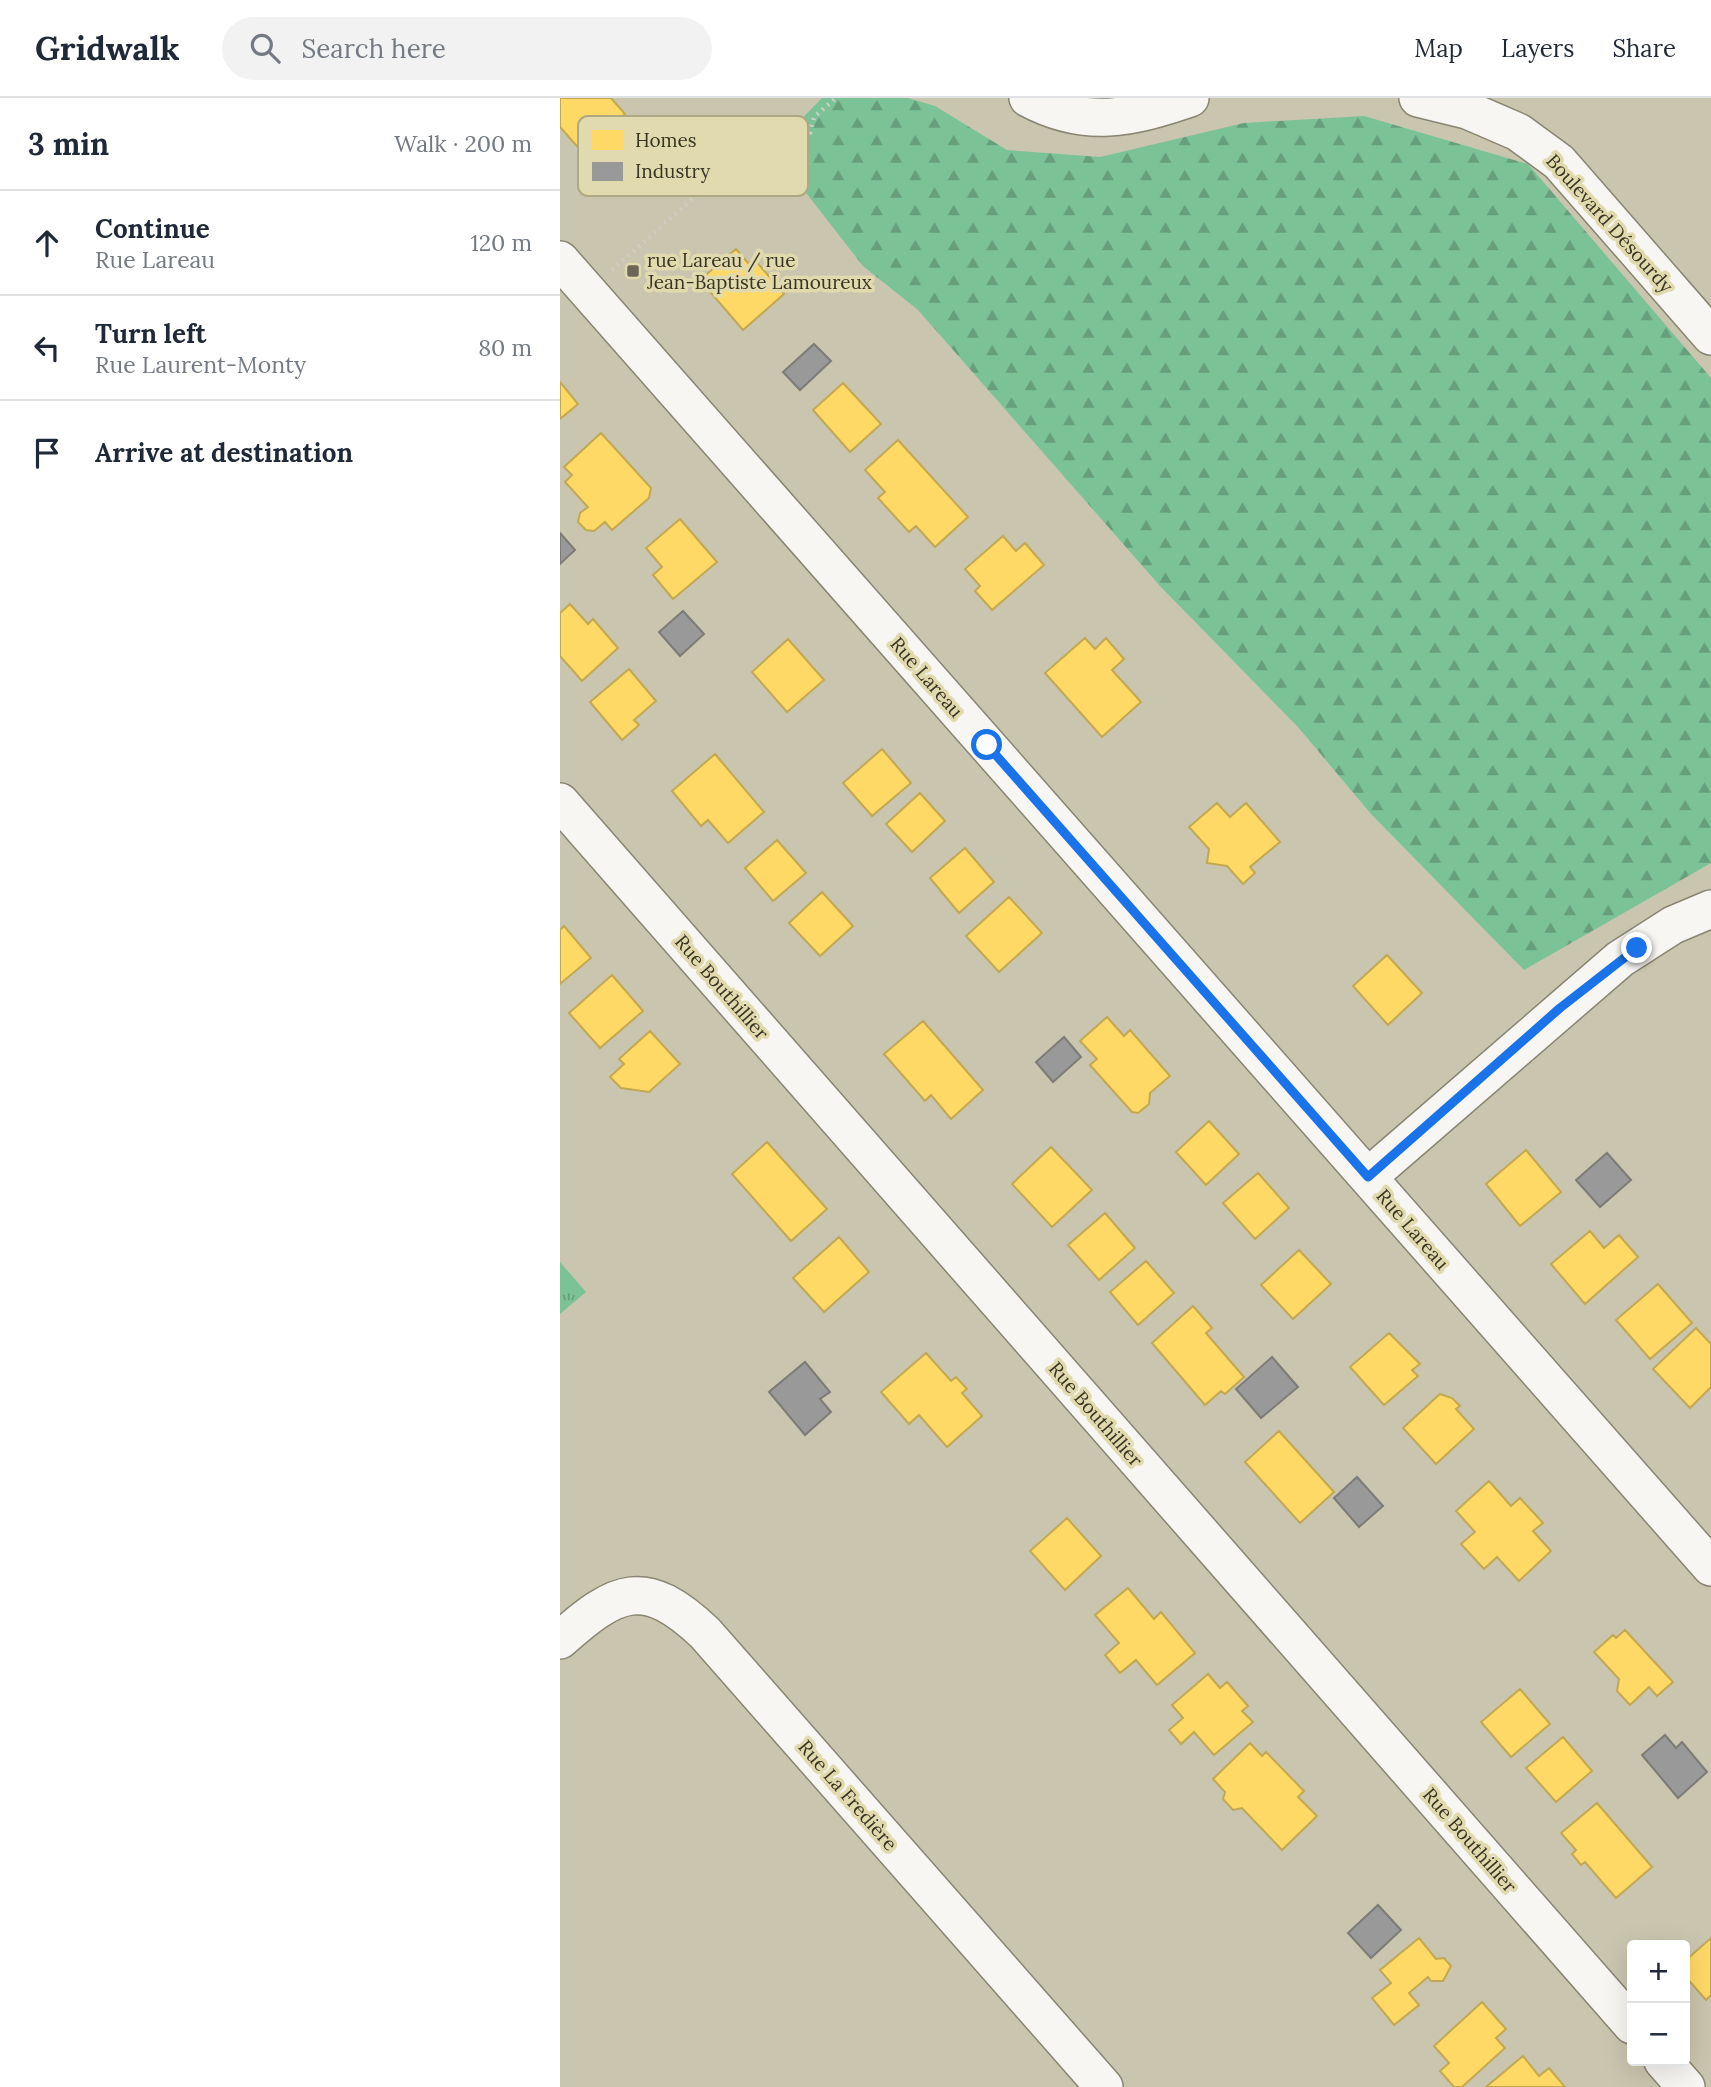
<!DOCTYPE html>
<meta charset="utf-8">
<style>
body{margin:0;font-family:Lora,serif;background:#f2f2f3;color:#1f2937}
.controls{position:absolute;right:21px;bottom:21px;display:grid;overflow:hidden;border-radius:7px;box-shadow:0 7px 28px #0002}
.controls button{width:63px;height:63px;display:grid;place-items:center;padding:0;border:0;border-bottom:2px solid #e0e1e3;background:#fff;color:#1f2937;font:35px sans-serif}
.stop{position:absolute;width:21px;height:21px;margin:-16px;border:5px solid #1a73e8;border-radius:50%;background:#fff}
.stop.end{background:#1a73e8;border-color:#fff;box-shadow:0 2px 7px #0008}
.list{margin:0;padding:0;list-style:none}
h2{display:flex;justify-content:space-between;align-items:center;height:91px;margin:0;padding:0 28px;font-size:30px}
h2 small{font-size:23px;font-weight:400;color:#747a83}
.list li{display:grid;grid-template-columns:46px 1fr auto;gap:21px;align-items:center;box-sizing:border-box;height:105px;padding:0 28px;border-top:2px solid #e0e1e3}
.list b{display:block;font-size:26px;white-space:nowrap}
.list p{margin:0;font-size:23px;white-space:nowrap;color:#747a83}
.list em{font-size:23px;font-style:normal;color:#747a83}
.icon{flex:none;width:38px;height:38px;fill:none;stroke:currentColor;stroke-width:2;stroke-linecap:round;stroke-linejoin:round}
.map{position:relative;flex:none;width:1151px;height:1989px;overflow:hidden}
header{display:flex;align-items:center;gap:42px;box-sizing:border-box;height:98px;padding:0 35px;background:#fff;border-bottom:2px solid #e0e1e3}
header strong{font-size:33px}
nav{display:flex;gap:38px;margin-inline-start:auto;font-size:24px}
.search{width:490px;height:63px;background:#f2f2f3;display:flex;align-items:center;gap:18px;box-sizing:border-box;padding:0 24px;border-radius:38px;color:#747a83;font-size:26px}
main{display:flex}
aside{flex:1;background:#fff}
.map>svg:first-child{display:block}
.grass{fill:url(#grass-tufts)}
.forest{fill:url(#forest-firs)}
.homes{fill:#ffd966;stroke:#c3a852;stroke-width:2}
.industry{fill:#999;stroke:#7c7b76;stroke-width:2}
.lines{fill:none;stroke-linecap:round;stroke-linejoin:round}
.street-casing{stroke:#898573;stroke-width:40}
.path{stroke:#cecdc5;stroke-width:4.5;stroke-dasharray:2 5;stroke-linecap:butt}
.street{stroke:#f7f6f3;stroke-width:37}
.route{stroke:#1a73e8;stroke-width:9}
.poi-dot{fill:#6b6754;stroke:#e2daaf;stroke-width:2.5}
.labels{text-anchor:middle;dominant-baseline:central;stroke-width:7;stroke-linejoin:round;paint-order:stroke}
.street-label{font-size:19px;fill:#383523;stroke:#e2daaf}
.poi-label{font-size:19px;fill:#383523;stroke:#e2daaf;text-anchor:start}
.key{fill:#e2daaf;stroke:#afa885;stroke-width:2}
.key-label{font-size:19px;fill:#383523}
</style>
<header>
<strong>Gridwalk</strong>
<div class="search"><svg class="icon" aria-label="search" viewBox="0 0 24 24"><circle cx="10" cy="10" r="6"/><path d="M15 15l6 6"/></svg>Search here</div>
<nav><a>Map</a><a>Layers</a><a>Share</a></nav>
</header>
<main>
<aside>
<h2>3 min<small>Walk · 200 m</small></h2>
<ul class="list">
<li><svg class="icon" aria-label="ahead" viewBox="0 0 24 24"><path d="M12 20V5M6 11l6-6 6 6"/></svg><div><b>Continue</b><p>Rue Lareau</p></div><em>120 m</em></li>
<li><svg class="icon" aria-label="left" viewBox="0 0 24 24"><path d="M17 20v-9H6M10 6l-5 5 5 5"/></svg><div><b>Turn left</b><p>Rue Laurent-Monty</p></div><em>80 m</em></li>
<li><svg class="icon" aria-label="arrive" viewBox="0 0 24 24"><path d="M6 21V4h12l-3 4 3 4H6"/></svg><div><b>Arrive at destination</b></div></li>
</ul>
</aside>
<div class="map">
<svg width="1151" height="1989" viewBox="0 0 1151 1989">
<defs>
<pattern id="grass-tufts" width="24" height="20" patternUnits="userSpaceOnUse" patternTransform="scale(1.75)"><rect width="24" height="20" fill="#7bc397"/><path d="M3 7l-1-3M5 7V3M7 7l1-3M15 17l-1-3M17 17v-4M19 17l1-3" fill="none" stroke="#669f7b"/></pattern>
<pattern id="forest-firs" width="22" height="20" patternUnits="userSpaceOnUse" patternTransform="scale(1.75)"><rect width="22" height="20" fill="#7bc397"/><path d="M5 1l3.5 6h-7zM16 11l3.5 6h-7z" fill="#669f7b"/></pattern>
</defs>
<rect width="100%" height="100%" fill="#c9c5ae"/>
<!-- grass -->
<path class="grass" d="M0,1164l26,30 -26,22z"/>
<!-- forest -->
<path class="forest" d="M262,0h86l27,8 72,44 93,7 144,-34 120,-7 164,48 183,214v485l-187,107 -153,-156 -73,-87 -138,-141 -242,-276 -55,-44 -91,-117z"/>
<!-- homes -->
<path class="homes" d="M0,0h51l14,16 -42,39 -23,-26z
M176,151l12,14 6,-4 30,35 -41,36 -43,-50z
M0,284l18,22 -18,15z
M283,285l38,41 -31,28 -37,-42z
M41,335l50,55 -2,10 -37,32 -7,-8 -11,9 -8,-1 -8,-8 2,-9 8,-6 -23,-25 7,-7 -8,-8z
M338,342l70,77 -33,30 -19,-21 -7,6 -31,-34 7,-6 -20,-22z
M120,421l37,43 -44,37 -20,-24 9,-8 -16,-19z
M443,438l13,15 9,-8 19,22 -52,45 -17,-19 5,-5 -15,-17z
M10,506l18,20 5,-5 25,29 -36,33 -22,-25v-43z
M525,540l10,11 11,-11 18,21 -12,11 29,32 -39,35 -57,-64z
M228,541l36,41 -37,32 -35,-40z
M69,571l27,32 -22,19 5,5 -17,15 -32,-38z
M322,651l29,34 -39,33 -29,-33z
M155,656l49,58 -36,31 -20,-23 -7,6 -29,-35z
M360,695l25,28 -33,31 -26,-28z
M657,705l13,14 16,-14 34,39 -30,25 5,6 -12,11 -16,-18 -20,-3 2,-14 -20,-22z
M217,742l29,33 -33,28 -28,-33z
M405,750l29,34 -35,31 -29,-35z
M262,794l31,34 -33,30 -31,-33z
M449,799l33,36 -43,39 -33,-36z
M4,828l27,32 -31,26v-54z
M827,857l35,38 -34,32 -35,-39z
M52,877l31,36 -43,37 -31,-35z
M547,919l17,19 6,-6 40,46 -20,17 -1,11 -11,9 -6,-1 -42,-47 7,-6 -17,-18z
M363,923l60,69 -32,29 -20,-24 -6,6 -41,-47z
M90,933l30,33 -31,28 -28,-4 -11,-11 14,-13 -5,-5z
M649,1023l30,33 -33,31 -30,-33z
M207,1044l60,67 -36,32 -59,-67z
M491,1049l41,43 -40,37 -40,-43z
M966,1052l35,42 -41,34 -34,-42z
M698,1075l31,35 -34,31 -32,-36z
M545,1115l30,35 -36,32 -31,-35z
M1030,1133l14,17 15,-13 19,22 -53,47 -34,-40z
M279,1139l30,35 -45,40 -31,-34z
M739,1152l32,34 -38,35 -32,-34z
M586,1163l28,32 -36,32 -28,-33z
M1098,1186l34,39 -42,36 -34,-39z
M633,1208l19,22 -6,5 38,44 -19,17 -4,-3 -16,14 -53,-62z
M1136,1230l15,16v43l-21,21 -37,-39z
M829,1235l31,31 -8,6 6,6 -34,29 -34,-38z
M366,1255l25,28 5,-4 11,12 -5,4 20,23 -35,31 -28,-32 -10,9 -28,-32z
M880,1296l12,4 8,8 -4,3 18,20 -38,35 -33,-36z
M719,1333l55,61 -34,31 -55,-61z
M929,1383l22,25 9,-8 23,25 -10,8 18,20 -32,30 -22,-24 -13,12 -23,-25 14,-12 -19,-21z
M507,1420l34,38 -36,34 -35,-39z
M568,1490l26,31 7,-7 34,41 -38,32 -21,-25 -16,13 -15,-18 14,-12 -24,-28z
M1065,1532l48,52 -16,14 -8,-9 -19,18 -13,-14 2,-12 -25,-27 19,-17 3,3z
M648,1576l12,14 7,-6 21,24 -6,5 11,11 -39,33 -20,-23 -13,12 -12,-14 14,-12 -11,-13z
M960,1591l30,35 -39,33 -30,-35z
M1003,1639l29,34 -36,31 -30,-34z
M690,1645l12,13 4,-4 38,39 -6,6 19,19 -35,34 -40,-42 -9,2 -10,-11 2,-7 -12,-13z
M1037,1705l55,64 -36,31 -31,-36 -4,3 -9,-11 4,-4 -15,-17z
M859,1840l17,21 8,-1 7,8 -8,15h-12l-3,-4 -19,16 10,12 -25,20 -22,-27 19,-15 -11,-13z
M1151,1840v57l-5,5 -21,-24v-15z
M922,1904l24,27 -10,9 9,10 -43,39h-8l-14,-16 9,-8 -15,-17z
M963,1958l16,20 10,-8 16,19h-79z"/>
<!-- industry -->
<path class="industry" d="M254,246l17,17 -31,29 -17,-18z
M0,435l15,17 -15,14z
M123,513l21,23 -24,22 -21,-24z
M504,939l17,20 -28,25 -17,-20z
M1047,1055l24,27 -31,27 -24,-27z
M712,1259l26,30 -37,31 -25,-29z
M245,1264l25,30 -10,7 11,13 -26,23 -36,-43z
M797,1379l26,29 -24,21 -25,-29z
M1105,1637l11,13 6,-6 25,30 -29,26 -36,-43z
M818,1807l23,25 -30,28 -23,-25z"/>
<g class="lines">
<defs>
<path id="street" d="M468,0c58,31 103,20 162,0
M858,0l49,12 51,22 41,30 152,174
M0,162l1151,1307
M0,704l1072,1223
M808,1079l252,-218 53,-34 38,-16
M0,1542c57,-51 85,-64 145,-7l399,454
M1103,1963l23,26"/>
</defs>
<!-- street casing -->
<use href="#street" class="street-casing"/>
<!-- path -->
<path class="path" d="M52,172l165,-146 20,15 13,-6 4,-16 22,-19"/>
<!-- street -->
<use href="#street" class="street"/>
</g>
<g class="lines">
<!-- route -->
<path class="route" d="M427,647l381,432 192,-169 77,-60"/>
</g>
<!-- markers -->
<rect class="poi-dot" x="66" y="166" width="14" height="14" rx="3.5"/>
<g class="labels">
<!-- street labels -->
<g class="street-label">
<text transform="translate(1050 125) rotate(48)">Boulevard Désourdy</text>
<text transform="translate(367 579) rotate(49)">Rue Lareau</text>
<text transform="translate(162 889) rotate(49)">Rue Bouthillier</text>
<text transform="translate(853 1131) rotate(49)">Rue Lareau</text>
<text transform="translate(536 1316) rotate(49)">Rue Bouthillier</text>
<text transform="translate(288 1697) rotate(49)">Rue La Fredière</text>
<text transform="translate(910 1742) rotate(49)">Rue Bouthillier</text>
</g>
<!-- poi labels -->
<g class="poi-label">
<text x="87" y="162">rue Lareau / rue<tspan x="87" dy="22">Jean-Baptiste Lamoureux</tspan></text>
</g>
</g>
<!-- legend -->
<rect x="18" y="18" width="230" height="80" rx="10" class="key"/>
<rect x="32" y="32" width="31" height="20" fill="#ffd966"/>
<rect x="32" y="64" width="31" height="19" fill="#999"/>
<g class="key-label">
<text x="75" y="49">Homes</text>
<text x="75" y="80">Industry</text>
</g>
</svg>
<div class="controls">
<button>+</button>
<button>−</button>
</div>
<div class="stop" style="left:427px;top:647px"></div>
<div class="stop end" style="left:1077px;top:850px"></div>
</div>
</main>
